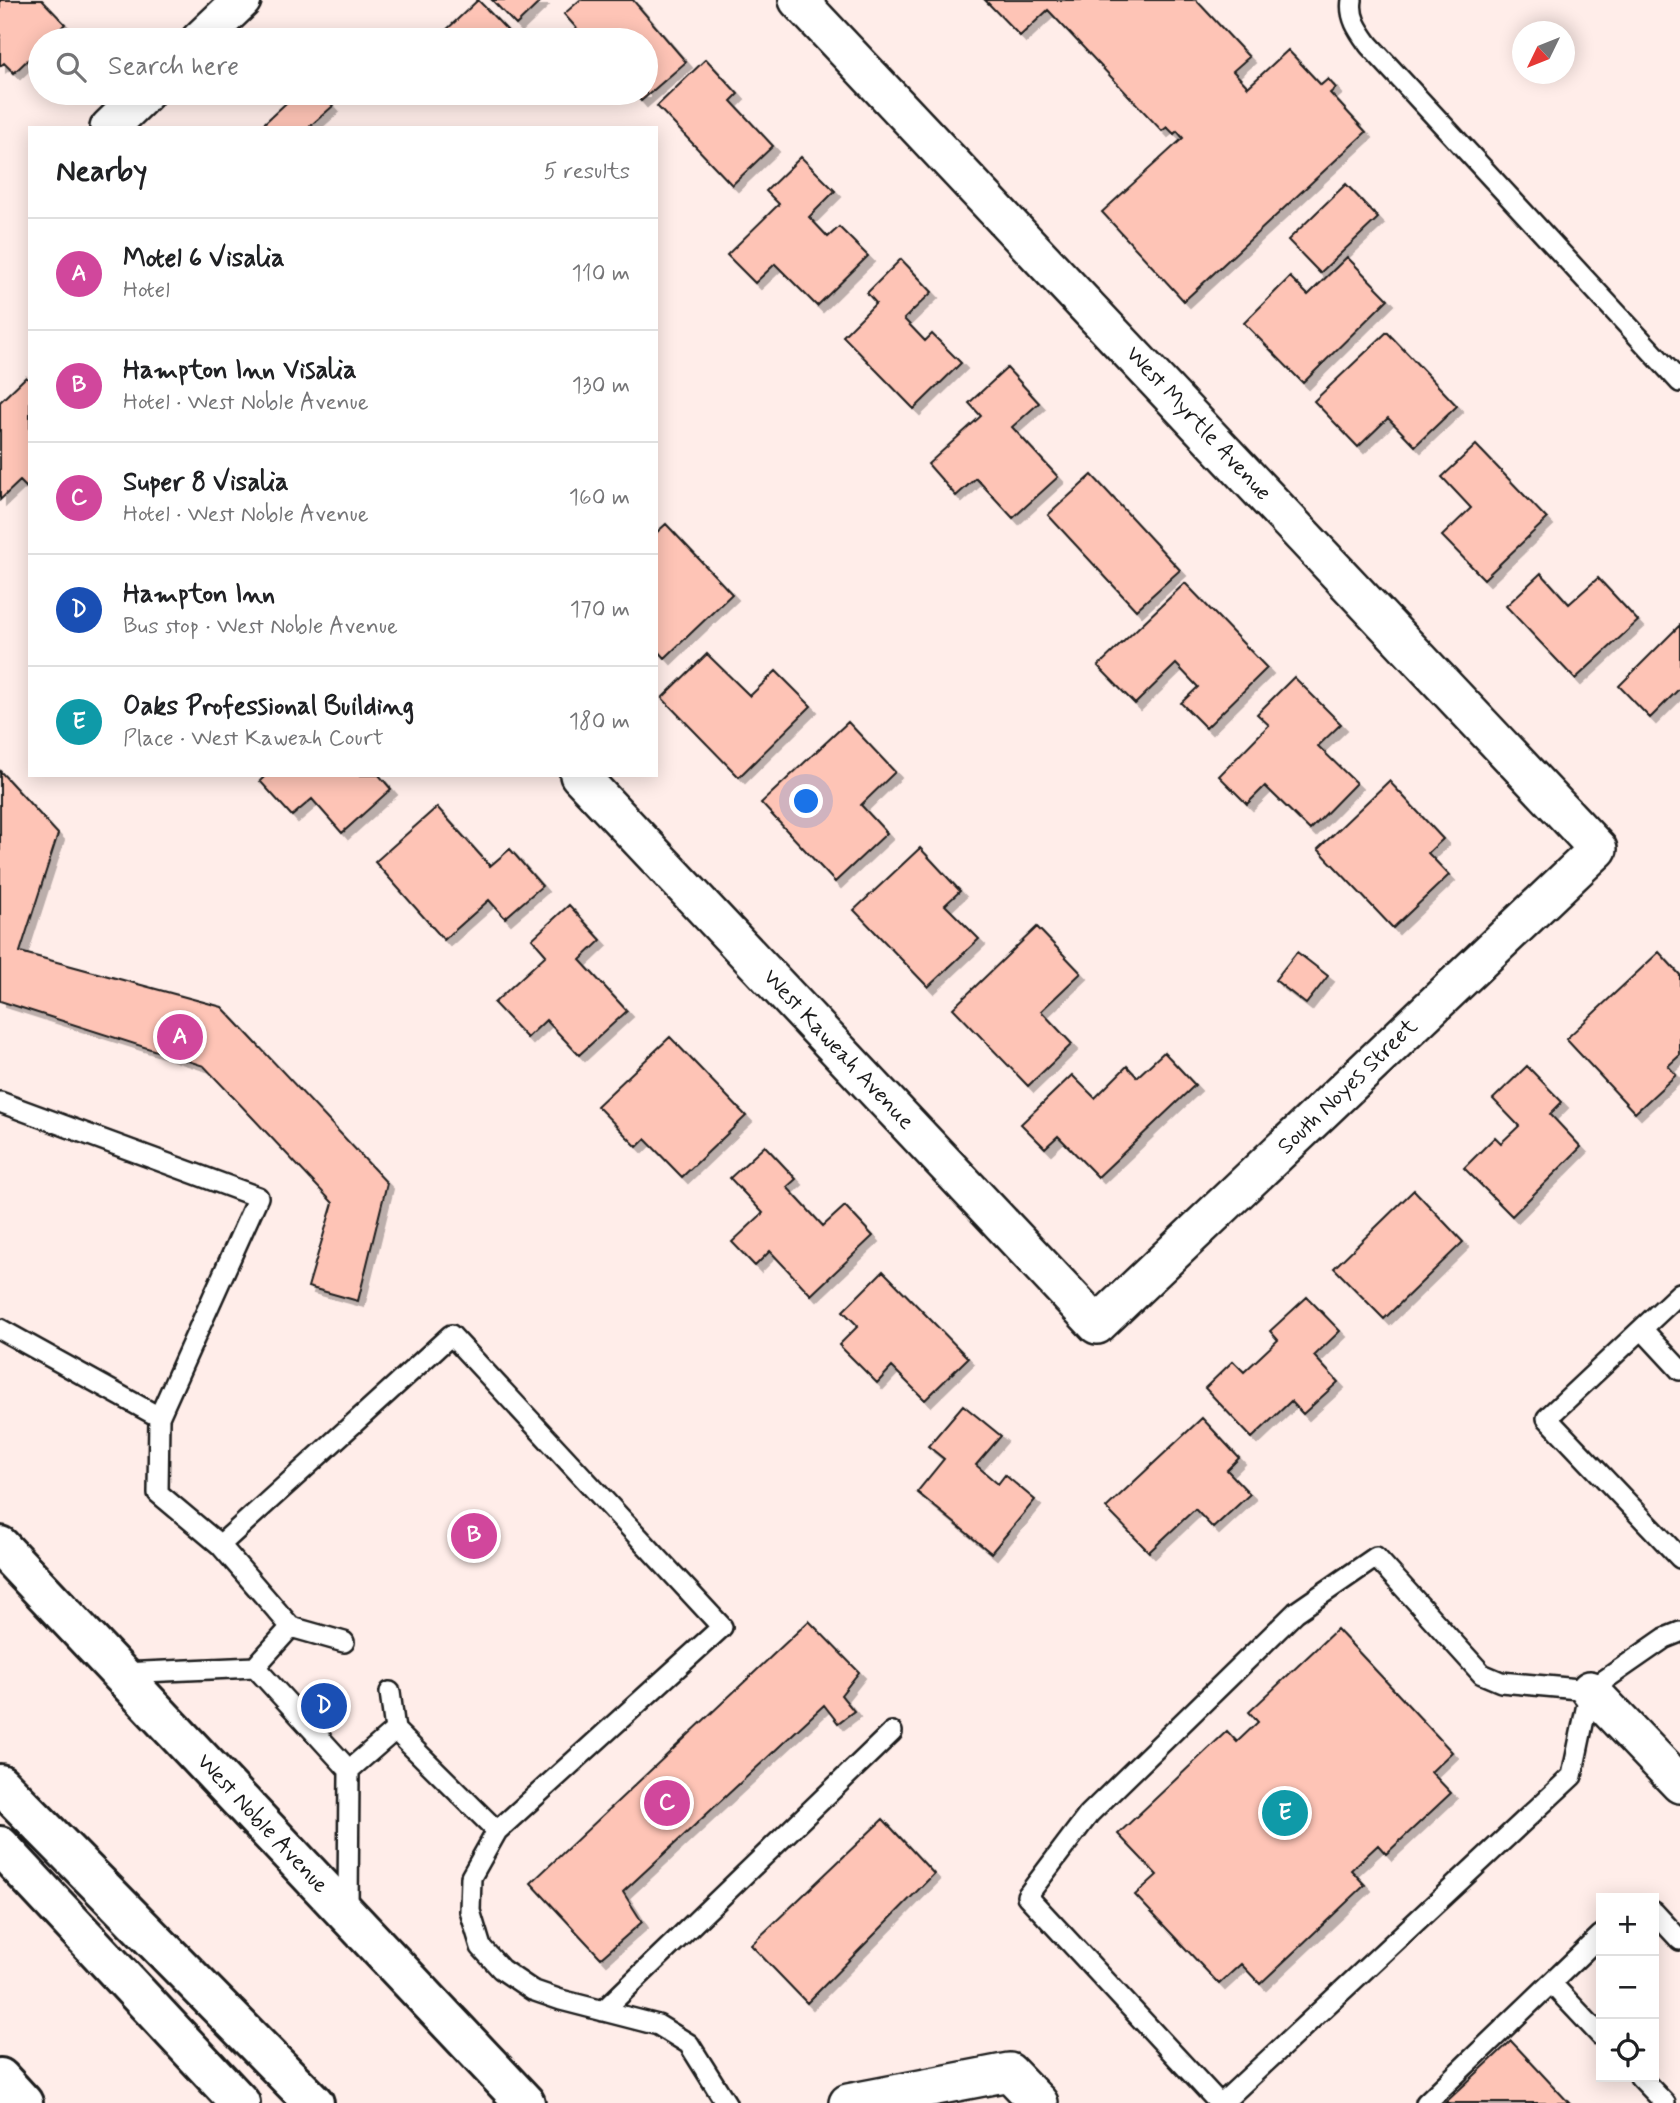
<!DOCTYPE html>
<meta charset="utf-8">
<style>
body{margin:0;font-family:Mynerve,sans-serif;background:#f6f6f6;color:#202124}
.controls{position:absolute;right:21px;bottom:21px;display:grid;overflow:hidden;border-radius:0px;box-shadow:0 4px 18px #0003}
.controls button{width:63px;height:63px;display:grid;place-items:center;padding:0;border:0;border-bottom:2px solid #e0e0e0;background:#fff;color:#202124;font:35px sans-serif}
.compass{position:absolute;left:1512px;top:21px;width:63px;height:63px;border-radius:50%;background:#fff;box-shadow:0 4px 18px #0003;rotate:227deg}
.you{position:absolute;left:807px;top:802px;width:24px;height:24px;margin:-18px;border:5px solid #fff;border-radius:50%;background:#1a73e8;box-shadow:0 0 0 10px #1a73e833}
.badge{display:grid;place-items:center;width:46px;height:46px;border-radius:50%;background:#1f6fb2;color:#fff;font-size:23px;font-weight:700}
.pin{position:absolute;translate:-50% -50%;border:4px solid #fff;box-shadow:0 2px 7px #0006}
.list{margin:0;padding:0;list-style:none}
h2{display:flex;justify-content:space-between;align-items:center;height:91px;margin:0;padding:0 28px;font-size:30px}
h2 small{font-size:23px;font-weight:400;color:#757577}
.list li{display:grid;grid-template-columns:46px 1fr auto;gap:21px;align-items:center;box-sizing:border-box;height:112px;padding:0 28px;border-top:2px solid #e0e0e0}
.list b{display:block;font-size:26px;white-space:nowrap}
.list p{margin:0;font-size:23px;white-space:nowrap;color:#757577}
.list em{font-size:23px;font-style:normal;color:#757577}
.icon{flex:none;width:38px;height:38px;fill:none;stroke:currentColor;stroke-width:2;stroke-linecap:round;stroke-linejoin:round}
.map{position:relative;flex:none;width:1680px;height:2103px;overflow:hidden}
.search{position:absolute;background:#fff;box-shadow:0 4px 18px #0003;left:28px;top:28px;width:630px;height:77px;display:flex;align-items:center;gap:18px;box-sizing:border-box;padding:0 24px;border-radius:38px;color:#757577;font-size:26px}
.panel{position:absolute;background:#fff;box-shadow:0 4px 18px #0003;left:28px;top:126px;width:630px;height:651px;border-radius:0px}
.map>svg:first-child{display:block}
.building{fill:#fec4b6;stroke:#1c1c1c;stroke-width:2;filter:url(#shadow)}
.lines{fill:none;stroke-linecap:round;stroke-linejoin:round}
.lane-casing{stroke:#1c1c1c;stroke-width:24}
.street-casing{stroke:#1c1c1c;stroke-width:42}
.secondary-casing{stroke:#1c1c1c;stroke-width:44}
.highway-casing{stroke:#1c1c1c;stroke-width:44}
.lane{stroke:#fff;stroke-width:19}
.street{stroke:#fff;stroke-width:37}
.secondary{stroke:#fff;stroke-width:38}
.highway{stroke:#fff;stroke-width:38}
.labels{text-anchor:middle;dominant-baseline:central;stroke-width:6;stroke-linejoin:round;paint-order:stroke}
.street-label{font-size:23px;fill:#1c1c1c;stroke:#fff}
</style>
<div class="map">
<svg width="1680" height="2103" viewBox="0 0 1680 2103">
<defs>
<filter id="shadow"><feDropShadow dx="6" dy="6" stdDeviation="0" flood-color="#0004"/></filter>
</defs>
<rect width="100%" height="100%" fill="#ffede9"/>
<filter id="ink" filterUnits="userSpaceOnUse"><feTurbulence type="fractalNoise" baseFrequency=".0143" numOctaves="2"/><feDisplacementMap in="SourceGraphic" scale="14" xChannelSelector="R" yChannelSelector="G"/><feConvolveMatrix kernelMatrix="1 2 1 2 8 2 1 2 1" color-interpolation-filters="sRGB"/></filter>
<g filter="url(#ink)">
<!-- building -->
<path class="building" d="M0,0h42l23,24 -16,16h-9v8l-26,25 -10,-10 -4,3z
M478,0l29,30 -11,10h-48l-6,-6z
M492,0h50l-26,25z
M580,0h53l53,62 -45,39 -7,-8h12v-53h-78l11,-9 -15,-17z
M985,0h211l53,57 -16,14 15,16 40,-37 33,35 7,-6 8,9 -6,5 36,39 -182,169 -82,-89 81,-74 -6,-7 -3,3 -7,-7 -5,4 -114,-121 -28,26z
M706,59l32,35 -7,7 42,45 -41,39 -75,-79z
M297,93h24l12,13 -25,22h-49z
M801,157l34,34 -26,26 19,20 11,-10 29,29 -51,50 -42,-42 -20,19 -28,-28 52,-51 -13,-13z
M1346,184l32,34 -58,55 -32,-33z
M1347,257l41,42 -85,84 -59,-60 46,-46 18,18z
M901,259l31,33 -28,27 21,22 7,-7 29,29 -47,46 -71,-73 33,-33 -9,-10z
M1387,332l70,74 -42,40 -27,-28 -30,29 -44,-46z
M1007,368l32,35 -27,24 46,50 -45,41 -37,-40 -20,18 -28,-32 53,-48 -12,-13z
M26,377l4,4v110l-10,-10 -20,19v-98z
M1476,445l71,74 -63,60 -42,-43 29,-28 -29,-31z
M1092,475l88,95 -44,40 -88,-95z
M666,524l66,70 -67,64 -9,-10v-115z
M1541,573l28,31 29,-26 40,43 -63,58 -69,-73z
M1185,583l82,85 -61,60 -25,-25 17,-16 -22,-23 -41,40 -37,-38z
M1680,625v63l-30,30 -31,-32z
M707,654l43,42 26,-25 35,35 -72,71 -77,-79z
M1294,677l47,47 -23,22 38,37 -46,47 -45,-44 -18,18 -28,-28 50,-51 -12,-11z
M848,722l47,50 -34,33 26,28 -52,49 -74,-79z
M0,771l58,63 -38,118 202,55 165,176 -29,118 -50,-14 25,-84 -129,-137 -204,-65z
M266,775h113l12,14 -49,44 -30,-34 -20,17 -32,-35z
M1389,781l54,58 -15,14 21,22 -56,53 -75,-79z
M437,807l53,59 20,-17 32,37 -37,32 -16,-18 -45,40 -69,-78z
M920,848l40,43 -15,14 34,34 -51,48 -74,-77z
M569,905l32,35 -21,20 47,51 -48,44 -33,-35 -19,18 -33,-35 52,-48 -14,-16z
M1037,927l44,46 -40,38 31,33 -44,42 -75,-78z
M1297,952l31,24 -22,28 -31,-24z
M1659,952l21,23v80l-12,11 8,9 -41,38 -69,-74z
M670,1037l76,79 -64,61 -37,-38 -8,8 -40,-41z
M1164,1052l31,33 -97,92 -40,-41 -13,12 -24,-24 51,-49 23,23 32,-32 10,11z
M1527,1066l35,36 -12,12 31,33 -69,69 -48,-48 31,-31 6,6 18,-17 -26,-27z
M765,1146l31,33 -9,8 36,39 22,-20 28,30 -62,59 -41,-44 -15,15 -23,-24 31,-29 -33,-35z
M1414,1190l49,52 -79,77 -50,-51z
M883,1271l85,87 -43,42 -33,-33 -15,16 -38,-38 19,-19 -15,-15z
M1307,1297l33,34 -26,25 24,26 -35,32 -12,-13 -39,37 -47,-50 28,-27 11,11 34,-32 -8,-9z
M963,1405l38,31 -25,29 22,19 7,-9 30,25 -44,53 -74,-61 27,-33 -16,-13z
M1202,1418l37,40 -12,12 23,24 -37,34 -18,-19 -46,43 -43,-44z
M809,1621l50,51 -18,23 13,16 -16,12 -14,-18 -201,187 19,30 -41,36 -70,-75z
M1337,1629l115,123 -21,20 20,21 -65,61 -8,-9 -27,25 14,15 -105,99 -19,-20 -22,20 -84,-89 22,-20 -39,-41 109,-103 10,11 21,-20 -9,-10z
M883,1819l51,55 -127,129 -56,-58z
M1511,2041l58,62h-124z"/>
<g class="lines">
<defs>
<path id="lane" d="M1352,0c-3,18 7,31 17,45l311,337
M0,1102l258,95 -99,220 -159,-88
M1680,1293l-133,125 133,140
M1642,1329l38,41
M159,1417l-1,76 62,52
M291,1627l53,15
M255,1667l94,103 -1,140
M121,1673l134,-6 36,-40 -71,-82 231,-210 271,292 -225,204
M390,1692l5,38
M349,1770l46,-40 102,101 -26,46 -1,34 11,36 20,22 31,21 29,10 97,25 31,19 37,59
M1654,1912l26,28
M1551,1983l50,53
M603,2011l289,-279
M1640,2077l25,26
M1219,2103l-192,-207 62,-82 207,-202 80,-55 106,117 19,8 89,8 75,-52 15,-6
M1222,2103l350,-327 18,-86
M1426,2103l175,-168"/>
<path id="street" d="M200,40l42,-40
M109,128l36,-35
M579,775l518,550 501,-476 -800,-849
M1590,1690l90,94
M848,2103l161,-31 30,31"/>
<path id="secondary" d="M0,1546l525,557"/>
<path id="highway" d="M0,1784l314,319
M0,1846l240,257
M0,2078l23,25"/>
</defs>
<!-- lane casing -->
<use href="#lane" class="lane-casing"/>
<!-- street casing -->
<use href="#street" class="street-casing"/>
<!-- secondary casing -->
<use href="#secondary" class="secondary-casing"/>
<!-- highway casing -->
<use href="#highway" class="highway-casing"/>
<!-- lane -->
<use href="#lane" class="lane"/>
<!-- street -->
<use href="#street" class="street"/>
<!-- secondary -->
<use href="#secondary" class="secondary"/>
<!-- highway -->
<use href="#highway" class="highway"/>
</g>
</g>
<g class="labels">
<!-- street labels -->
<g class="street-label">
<text transform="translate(1198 424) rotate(47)">West Myrtle Avenue</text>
<text transform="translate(838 1050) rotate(47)">West Kaweah Avenue</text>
<text transform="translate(1348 1087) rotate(-44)">South Noyes Street</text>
<text transform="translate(262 1824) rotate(47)">West Noble Avenue</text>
</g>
</g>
</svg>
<div class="controls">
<button>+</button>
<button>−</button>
<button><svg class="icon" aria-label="locate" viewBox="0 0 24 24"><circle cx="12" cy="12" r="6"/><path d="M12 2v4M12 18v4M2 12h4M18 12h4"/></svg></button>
</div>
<svg class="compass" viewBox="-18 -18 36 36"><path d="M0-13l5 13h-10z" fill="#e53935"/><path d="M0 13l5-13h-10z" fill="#757577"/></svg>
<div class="you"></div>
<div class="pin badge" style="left:180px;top:1037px;background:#d1479c">A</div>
<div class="pin badge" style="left:474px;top:1536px;background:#d1479c">B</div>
<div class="pin badge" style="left:667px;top:1803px;background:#d1479c">C</div>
<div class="pin badge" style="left:324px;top:1706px;background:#1a4fb4">D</div>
<div class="pin badge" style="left:1285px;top:1813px;background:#0f9aa8">E</div>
<div class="search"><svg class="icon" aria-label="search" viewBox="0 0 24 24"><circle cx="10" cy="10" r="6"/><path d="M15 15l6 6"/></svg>Search here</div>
<section class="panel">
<h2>Nearby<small>5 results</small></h2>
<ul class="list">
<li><span class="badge" style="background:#d1479c">A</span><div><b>Motel 6 Visalia</b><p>Hotel</p></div><em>110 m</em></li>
<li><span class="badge" style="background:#d1479c">B</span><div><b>Hampton Inn Visalia</b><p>Hotel · West Noble Avenue</p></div><em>130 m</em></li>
<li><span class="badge" style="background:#d1479c">C</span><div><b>Super 8 Visalia</b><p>Hotel · West Noble Avenue</p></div><em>160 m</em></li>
<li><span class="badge" style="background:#1a4fb4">D</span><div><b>Hampton Inn</b><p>Bus stop · West Noble Avenue</p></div><em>170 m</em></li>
<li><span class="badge" style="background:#0f9aa8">E</span><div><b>Oaks Professional Building</b><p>Place · West Kaweah Court</p></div><em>180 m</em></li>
</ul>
</section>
</div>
